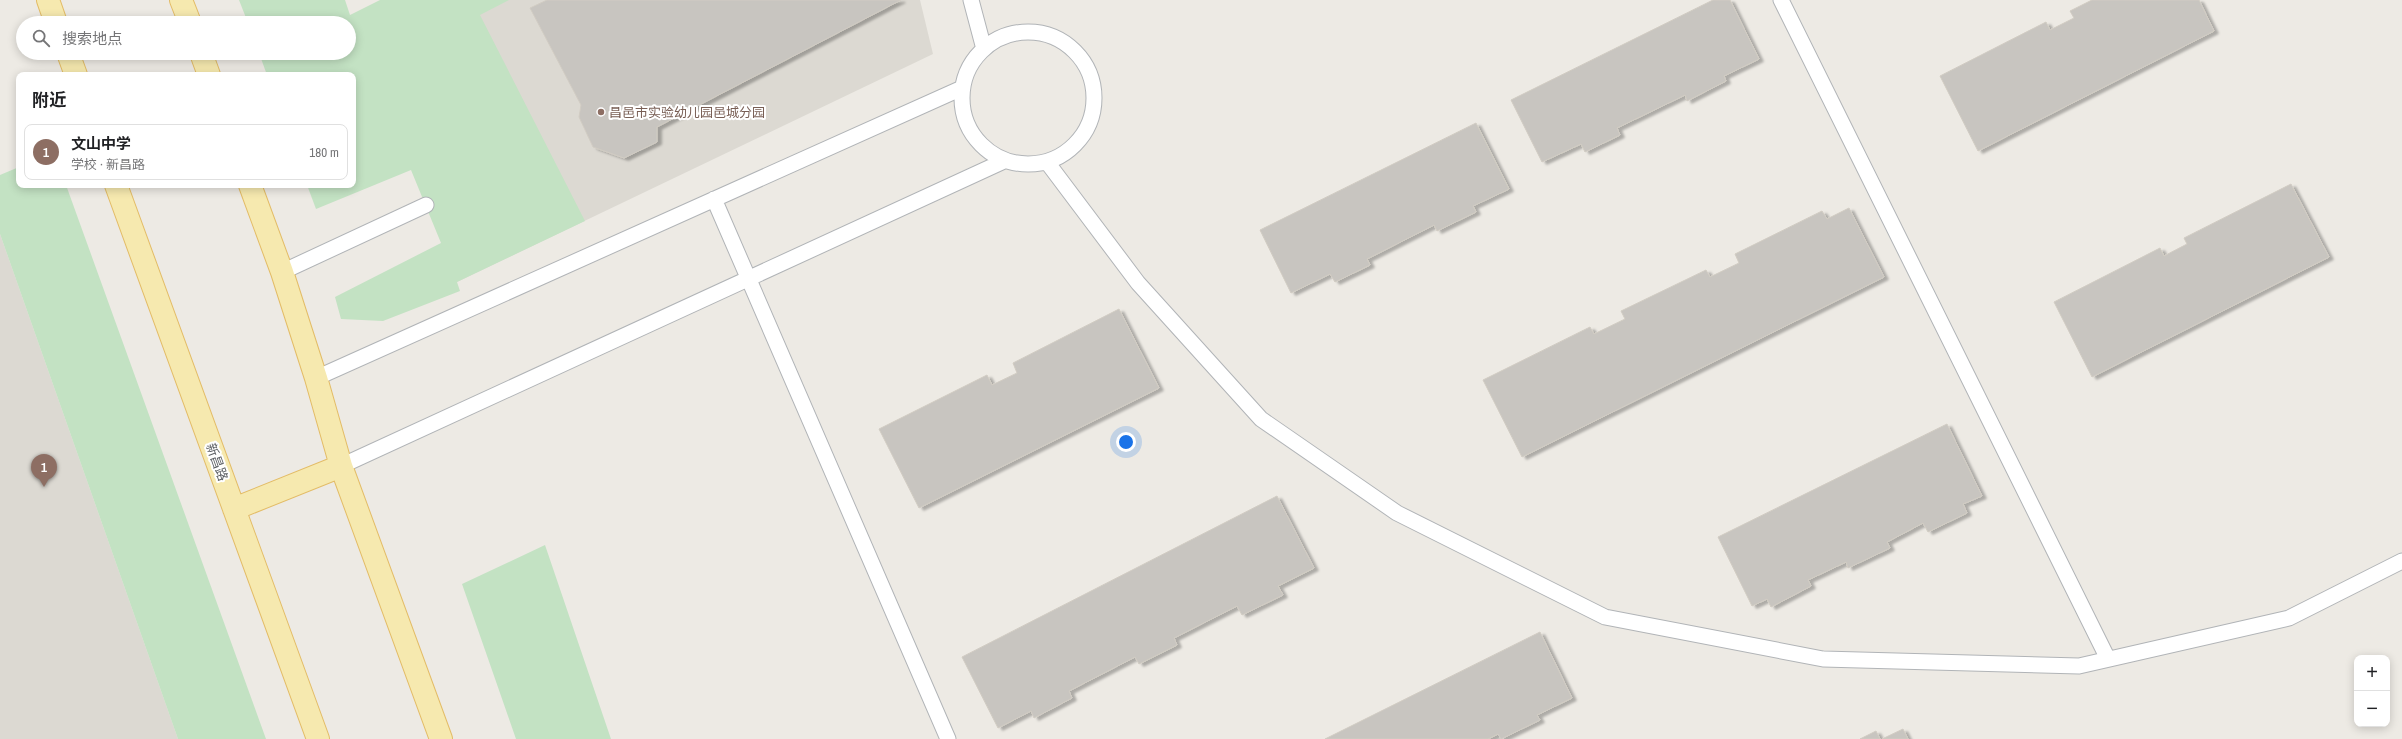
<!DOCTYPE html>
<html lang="zh">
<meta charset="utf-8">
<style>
body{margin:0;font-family:"Archivo Narrow","Noto Sans SC",sans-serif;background:#f2f2f2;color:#202124}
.controls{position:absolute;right:12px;bottom:12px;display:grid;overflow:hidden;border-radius:8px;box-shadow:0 2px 10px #0003}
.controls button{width:36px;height:36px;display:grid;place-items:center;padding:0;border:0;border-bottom:1px solid #e0e0e0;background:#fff;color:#202124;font:20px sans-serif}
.you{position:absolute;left:1126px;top:442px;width:14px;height:14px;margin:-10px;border:3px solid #fff;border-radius:50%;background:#1a73e8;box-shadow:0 0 0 6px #1a73e833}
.badge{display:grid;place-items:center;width:26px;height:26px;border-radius:50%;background:#d93025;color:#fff;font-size:13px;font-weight:700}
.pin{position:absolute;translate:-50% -33px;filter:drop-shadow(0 1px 2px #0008)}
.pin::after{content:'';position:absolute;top:21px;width:14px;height:12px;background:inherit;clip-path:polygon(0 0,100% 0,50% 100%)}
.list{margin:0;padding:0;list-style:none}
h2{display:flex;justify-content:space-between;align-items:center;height:52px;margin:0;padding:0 16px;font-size:17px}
h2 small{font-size:13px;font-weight:400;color:#757577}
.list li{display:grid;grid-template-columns:26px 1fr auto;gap:12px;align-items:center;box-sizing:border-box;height:56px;margin:0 8px 8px;padding:0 8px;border:1px solid #e0e0e0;border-radius:8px}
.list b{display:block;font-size:15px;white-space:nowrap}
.list p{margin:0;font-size:13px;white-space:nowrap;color:#757577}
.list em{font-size:13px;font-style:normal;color:#757577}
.icon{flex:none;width:22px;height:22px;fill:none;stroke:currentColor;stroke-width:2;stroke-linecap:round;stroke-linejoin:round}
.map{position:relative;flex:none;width:2402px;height:739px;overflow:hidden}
.search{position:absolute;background:#fff;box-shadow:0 2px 10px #0003;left:16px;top:16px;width:340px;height:44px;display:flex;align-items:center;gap:10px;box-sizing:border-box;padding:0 14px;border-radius:22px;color:#757577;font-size:15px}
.panel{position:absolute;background:#fff;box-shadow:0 2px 10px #0003;left:16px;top:72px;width:340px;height:116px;border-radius:8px}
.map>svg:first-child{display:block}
.education{fill:#dcd9d2}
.green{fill:#c3e2c3}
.building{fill:#c8c5c0;stroke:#d1ccc3;filter:url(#shadow)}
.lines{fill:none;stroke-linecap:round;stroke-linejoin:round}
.lane-casing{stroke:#b1b4b7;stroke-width:17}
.primary-casing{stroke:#e3bc67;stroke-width:24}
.lane{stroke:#fff;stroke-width:15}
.primary{stroke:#f6e9af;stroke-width:22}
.education-dot{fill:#8d6e63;stroke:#fff;stroke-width:1.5}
.labels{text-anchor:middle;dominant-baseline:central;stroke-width:4;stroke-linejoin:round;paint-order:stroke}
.education-label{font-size:13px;fill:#785e54;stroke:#fff;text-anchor:start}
.street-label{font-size:13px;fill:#5c5f63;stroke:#fff}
</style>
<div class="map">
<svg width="2402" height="739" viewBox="0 0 2402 739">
<defs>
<filter id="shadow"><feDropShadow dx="4.5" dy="2.5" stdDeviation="1" flood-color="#0004"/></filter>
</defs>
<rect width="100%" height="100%" fill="#edeae4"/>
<!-- education -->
<path class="education" d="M380,0h540l13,54 -476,228z
M0,234l178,505h-178z"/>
<!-- green -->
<path class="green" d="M239,0h106l5,15 30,-15h129l-29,15 105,206 -128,61 3,9 -77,30 -42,-2 -6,-22 106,-54 -30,-73 -95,39 -9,-24h46v-110h-86l-8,-22h90v-30h-101z
M19,167v18h47l200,554h-88l-178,-505v-59z
M545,545l66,194h-95l-54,-155z"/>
<!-- building -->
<path class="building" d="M547,0h354l-244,127v15l-33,16 -31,-11 -14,-30 2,-12 -51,-97z
M1713,0h17l29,59 -35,17 2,5 -39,20 -2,-6 -68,33 3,7 -35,17 -4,-8 -39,18 -31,-62z
M2092,0h107l15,31 -236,120 -38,-75 106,-54 4,8 24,-12 -4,-7z
M1476,123l33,66 -36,17 3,6 -39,19 -3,-6 -67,34 3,6 -35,17 -5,-8 -39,19 -31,-63z
M2291,184l38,73 -237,120 -38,-75 106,-54 4,8 23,-12 -3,-6z
M1849,208l35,69 -362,180 -39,-77 107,-53 4,7 31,-15 -4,-8 85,-41 4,7 29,-14 -4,-9 87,-43 5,8z
M1119,309l40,79 -240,120 -40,-79 108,-54 5,10 25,-12 -4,-10z
M1947,424l35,72 -19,8 4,9 -39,19 -5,-9 -36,19 3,6 -42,20 -2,-6 -38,18 3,6 -40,21 -4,-8 -15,7 -34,-69z
M1277,496l37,72 -36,18 5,9 -41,20 -5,-9 -63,32 3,7 -38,19 -4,-7 -66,34 3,7 -38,20 -3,-7 -33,17 -36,-71z
M1540,632l32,66 -35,17 3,5 -39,19 -3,-5 -10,5h-163z
M1903,729l5,10h-26z
M1876,731l4,8h-20z"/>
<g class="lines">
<defs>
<path id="lane" d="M971,0l13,49
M1781,0l327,659
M962 98a66 66 0 1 1 132 0a66 66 0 1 1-132 0Z
M1047,162l91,121 123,136 136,94 208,104 218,42 256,7 210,-48 113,-57
M714,199l234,540
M282,272l144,-67
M316,378l646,-290
M341,466l663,-305"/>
<path id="primary" d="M48,0l8,23
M181,0l9,23
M68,53l8,22
M201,53l8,22
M116,185l202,554
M250,185l32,87 34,106 25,88 100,273
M234,509l107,-43"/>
</defs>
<!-- lane casing -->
<use href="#lane" class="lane-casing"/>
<!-- primary casing -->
<use href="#primary" class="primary-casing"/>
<!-- lane -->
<use href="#lane" class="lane"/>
<!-- primary -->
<use href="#primary" class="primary"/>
</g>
<!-- markers -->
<circle class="education-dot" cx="601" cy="112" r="4"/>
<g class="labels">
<!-- education labels -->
<g class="education-label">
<text x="609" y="112">昌邑市实验幼儿园邑城分园</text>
</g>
<!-- street labels -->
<g class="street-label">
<text transform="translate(217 462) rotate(70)">新昌路</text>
</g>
</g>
</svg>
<div class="controls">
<button>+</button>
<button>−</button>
</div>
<div class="you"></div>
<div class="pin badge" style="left:44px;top:487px;background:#8d6e63">1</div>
<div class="search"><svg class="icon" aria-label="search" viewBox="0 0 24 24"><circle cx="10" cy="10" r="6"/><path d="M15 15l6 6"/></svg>搜索地点</div>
<section class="panel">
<h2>附近<small></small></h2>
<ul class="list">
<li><span class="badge" style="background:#8d6e63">1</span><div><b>文山中学</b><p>学校 · 新昌路</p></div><em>180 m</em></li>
</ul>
</section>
</div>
